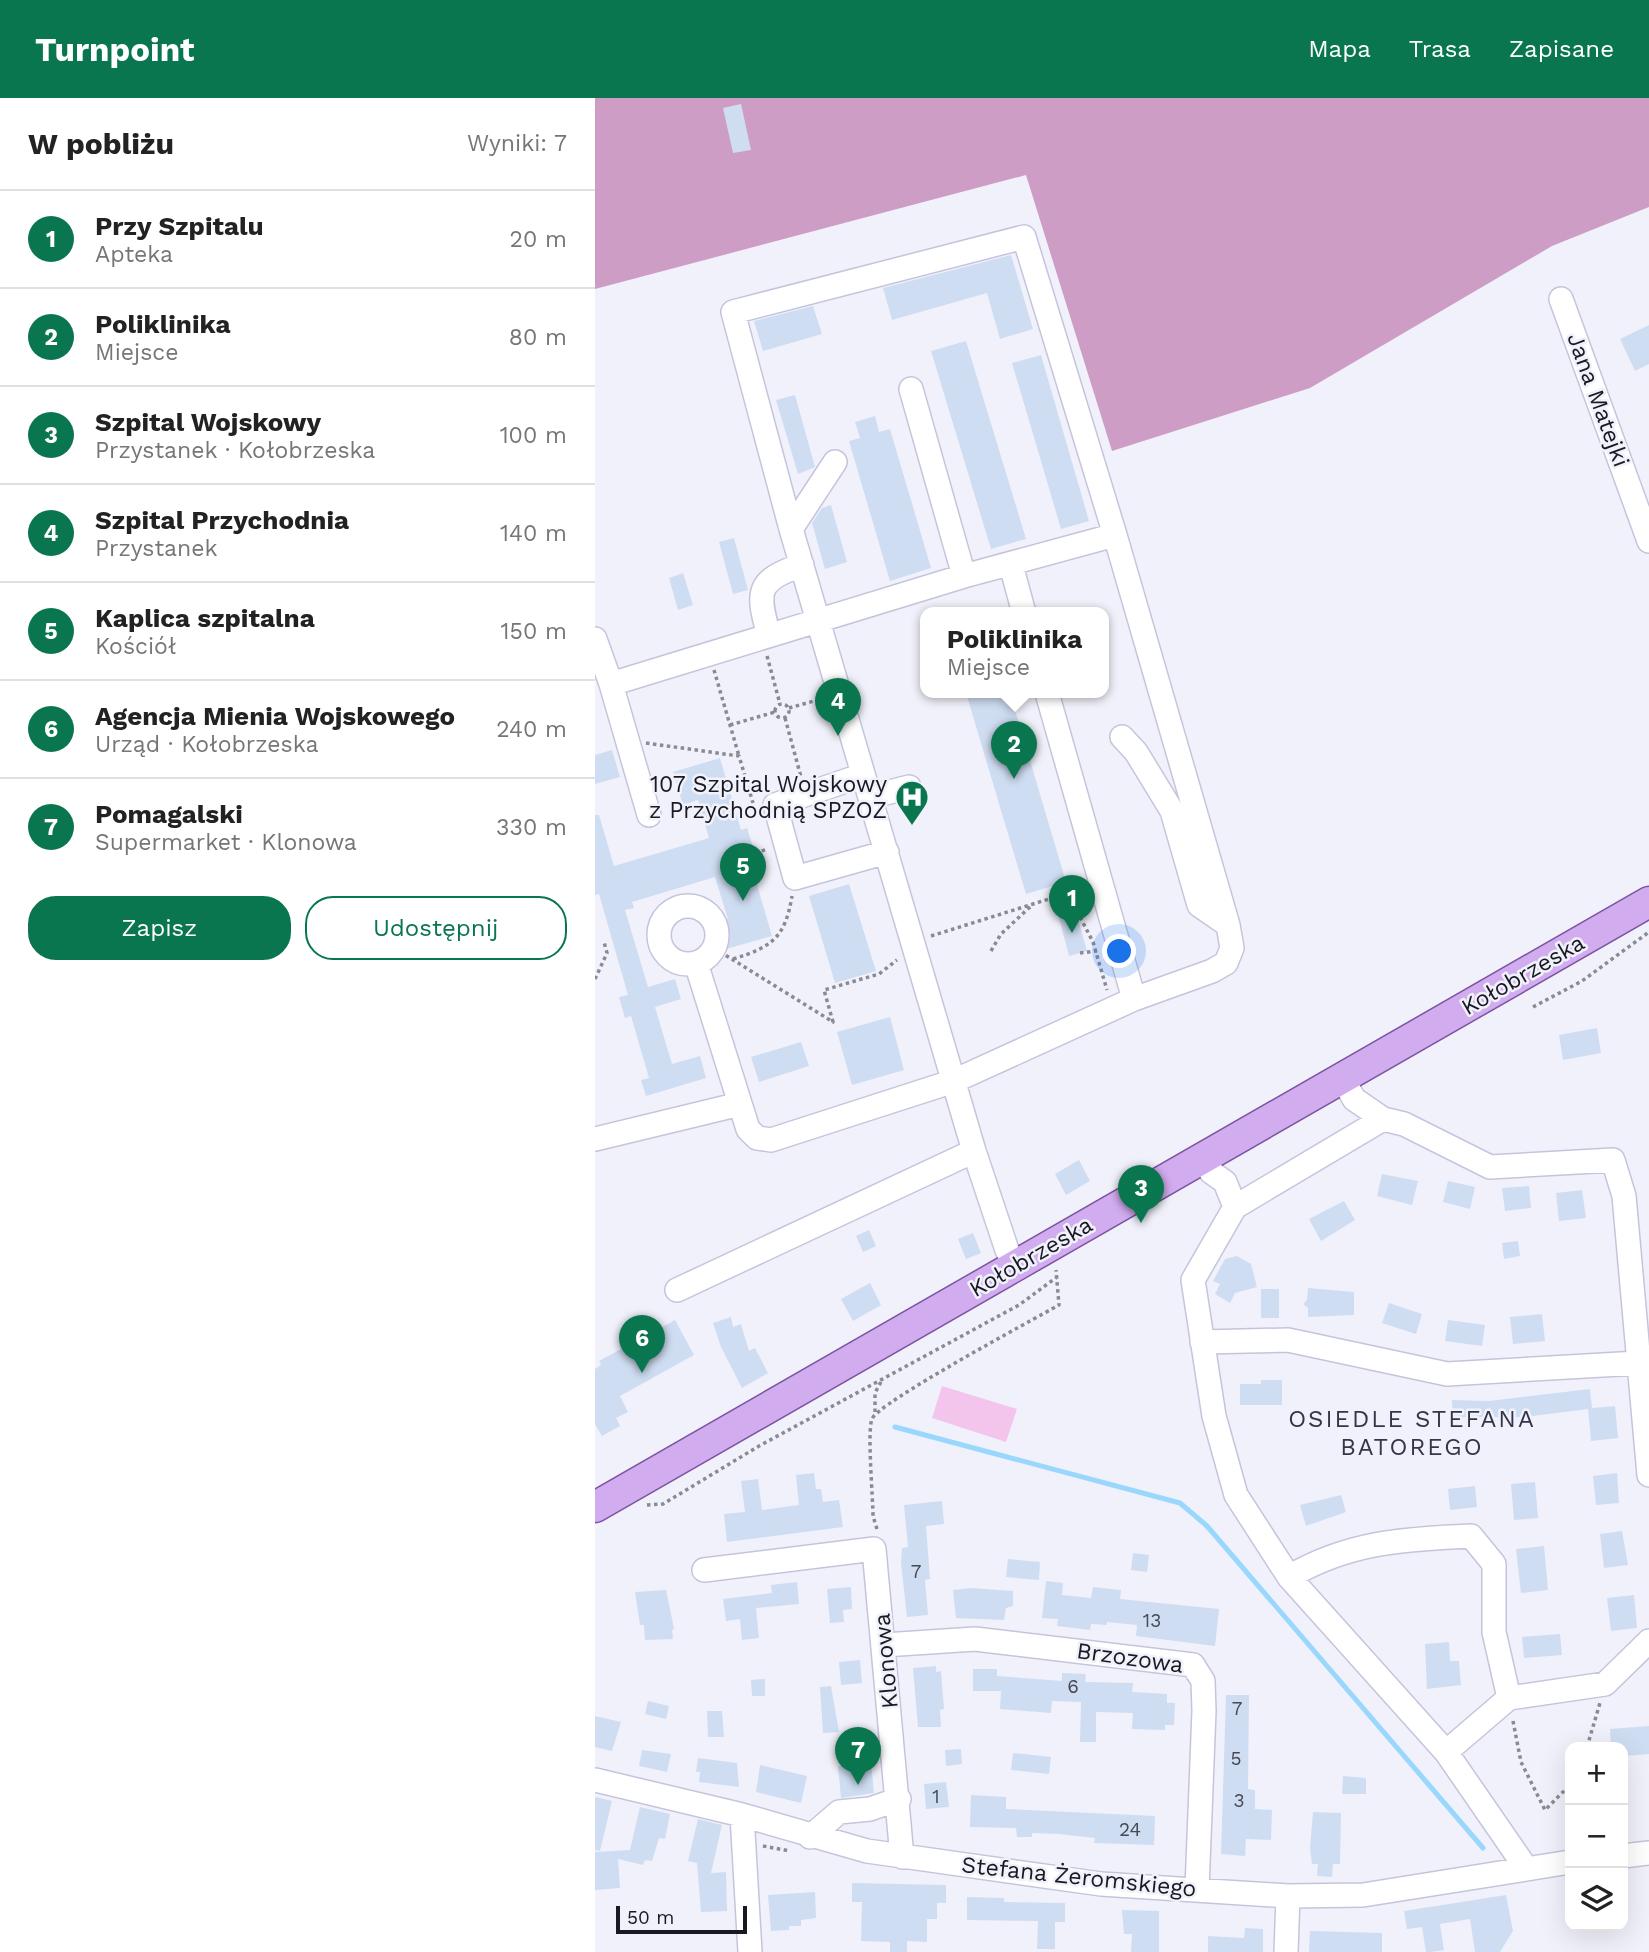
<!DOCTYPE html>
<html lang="pl">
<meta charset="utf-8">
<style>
body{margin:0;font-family:"Work Sans",sans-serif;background:#f2f2f2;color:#222}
.controls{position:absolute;right:21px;bottom:21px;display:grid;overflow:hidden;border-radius:14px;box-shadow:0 7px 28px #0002}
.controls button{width:63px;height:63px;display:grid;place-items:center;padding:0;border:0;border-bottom:2px solid #e0e0e0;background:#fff;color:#222;font:35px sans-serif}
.scale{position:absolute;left:21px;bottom:18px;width:131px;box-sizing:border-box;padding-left:7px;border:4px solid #191921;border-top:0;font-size:19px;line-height:24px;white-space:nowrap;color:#191921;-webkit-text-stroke:5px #f1f1fb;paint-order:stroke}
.you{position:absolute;left:525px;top:854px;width:24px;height:24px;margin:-18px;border:5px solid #fff;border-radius:50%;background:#1a73e8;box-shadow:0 0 0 10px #1a73e833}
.badge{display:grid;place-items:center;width:46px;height:46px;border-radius:50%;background:#097650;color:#fff;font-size:23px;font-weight:700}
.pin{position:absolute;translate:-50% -58px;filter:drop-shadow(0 2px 4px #0008)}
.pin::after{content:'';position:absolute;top:37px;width:24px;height:21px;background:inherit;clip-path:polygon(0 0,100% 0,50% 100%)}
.popup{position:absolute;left:325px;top:509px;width:189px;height:91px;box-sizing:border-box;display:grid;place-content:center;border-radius:14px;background:#fff;filter:drop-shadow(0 2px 5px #0005);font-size:23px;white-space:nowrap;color:#767676}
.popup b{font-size:26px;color:#222}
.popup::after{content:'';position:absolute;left:50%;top:100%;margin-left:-14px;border:14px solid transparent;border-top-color:#fff}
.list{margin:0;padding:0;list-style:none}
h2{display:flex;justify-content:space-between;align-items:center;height:91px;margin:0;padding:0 28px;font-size:30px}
h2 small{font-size:23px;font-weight:400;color:#767676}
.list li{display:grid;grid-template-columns:46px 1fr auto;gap:21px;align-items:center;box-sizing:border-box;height:98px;padding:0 28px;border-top:2px solid #e0e0e0}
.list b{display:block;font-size:26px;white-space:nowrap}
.list p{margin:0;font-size:23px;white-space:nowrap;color:#767676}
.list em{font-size:23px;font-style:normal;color:#767676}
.actions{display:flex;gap:14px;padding:21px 28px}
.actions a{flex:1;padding:16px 0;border:2px solid #097650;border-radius:28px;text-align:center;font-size:24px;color:#097650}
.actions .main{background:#097650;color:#fff}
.icon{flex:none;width:38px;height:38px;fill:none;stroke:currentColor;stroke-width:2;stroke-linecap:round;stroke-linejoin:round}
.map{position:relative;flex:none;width:1054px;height:1854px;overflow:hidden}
header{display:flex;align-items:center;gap:42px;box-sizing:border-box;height:98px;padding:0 35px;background:#097650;color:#fff}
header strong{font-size:33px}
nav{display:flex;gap:38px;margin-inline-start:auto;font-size:24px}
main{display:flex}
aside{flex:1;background:#fff}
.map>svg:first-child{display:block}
.green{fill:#f4c5ec}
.forest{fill:#ce9dc6}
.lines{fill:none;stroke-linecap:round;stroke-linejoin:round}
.stream{stroke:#9ad7fc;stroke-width:5}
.building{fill:#cfddf2}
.minor-casing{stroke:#c4c5dc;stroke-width:26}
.major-casing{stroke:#7c54a0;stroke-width:33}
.path{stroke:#8a8a93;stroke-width:3.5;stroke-dasharray:3.5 3.5;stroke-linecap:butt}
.minor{stroke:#fff;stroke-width:23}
.major{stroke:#d1acef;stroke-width:30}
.labels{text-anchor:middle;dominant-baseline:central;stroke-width:5;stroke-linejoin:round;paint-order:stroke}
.number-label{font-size:19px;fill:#464a55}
.street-label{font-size:23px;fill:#191921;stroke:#f1f1fb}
.poi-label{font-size:23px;fill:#191921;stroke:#f1f1fb;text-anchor:end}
.neighbourhood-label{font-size:24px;letter-spacing:2px;fill:#353548;stroke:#f1f1fb}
</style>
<header>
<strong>Turnpoint</strong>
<nav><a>Mapa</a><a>Trasa</a><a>Zapisane</a></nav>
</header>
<main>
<aside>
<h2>W pobliżu<small>Wyniki: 7</small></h2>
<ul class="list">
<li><span class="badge">1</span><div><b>Przy Szpitalu</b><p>Apteka</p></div><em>20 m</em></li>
<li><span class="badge">2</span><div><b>Poliklinika</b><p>Miejsce</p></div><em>80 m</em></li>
<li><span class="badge">3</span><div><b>Szpital Wojskowy</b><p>Przystanek · Kołobrzeska</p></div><em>100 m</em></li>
<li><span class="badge">4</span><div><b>Szpital Przychodnia</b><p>Przystanek</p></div><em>140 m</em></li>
<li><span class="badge">5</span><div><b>Kaplica szpitalna</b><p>Kościół</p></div><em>150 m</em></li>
<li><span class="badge">6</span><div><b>Agencja Mienia Wojskowego</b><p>Urząd · Kołobrzeska</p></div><em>240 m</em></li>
<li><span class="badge">7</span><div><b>Pomagalski</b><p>Supermarket · Klonowa</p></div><em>330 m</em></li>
</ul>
<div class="actions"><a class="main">Zapisz</a><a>Udostępnij</a></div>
</aside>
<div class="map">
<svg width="1054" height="1854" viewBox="0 0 1054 1854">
<rect width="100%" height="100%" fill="#f1f1fb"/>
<!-- green -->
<path class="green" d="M347,1288l75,23 -11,33 -74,-24z"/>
<!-- forest -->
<path class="forest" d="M0,0h1054v109l-97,39 -242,142 -198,63 -86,-276 -431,114z"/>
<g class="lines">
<!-- stream -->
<path class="stream" d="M300,1329l285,76 27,23 276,322"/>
</g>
<!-- building -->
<path class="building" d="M146,6l10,46 -18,3 -10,-45z
M416,157l22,74 -33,10 -13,-46 -95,27 -9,-32z
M218,208l9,28 -59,17 -9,-30z
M1054,227v39l-14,7 -15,-32z
M371,243l60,198 -35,10 -60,-198z
M446,257l48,166 -28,8 -49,-166z
M200,297l20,72 -17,7 -22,-74z
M280,318l4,16 11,-3 41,139 -41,13 -41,-140 11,-3 -5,-16z
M236,407l16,57 -22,7 -13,-46 10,-15z
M139,440l14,52 -15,4 -14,-52z
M88,475l10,32 -15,5 -9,-32z
M371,595h44l56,189 -40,12z
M17,652l8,27 -25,7v-29z
M125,660l21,72 6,-2 12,38 -7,2 20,68 -46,13 -8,-27 10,-3 -13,-42 -83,25 2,6 -9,2 23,77 27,-8 6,20 -26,8 17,57 28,-8 6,22 -60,18 -5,-16 8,-2 -18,-62 -6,2 -6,-21 9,-2 -29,-101 -4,1v-80h4l15,51 95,-28 -11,-38 -15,5 -10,-33z
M254,786l27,87 -41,12 -26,-87z
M480,811l12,42 -18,5 -11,-42z
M295,919l14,53 -52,15 -15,-53z
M1002,930l4,25 -38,7 -4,-25z
M206,944l8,24 -50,16 -8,-25z
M484,1062l11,21 -24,14 -11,-21z
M787,1076l36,7 -6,24 -35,-9z
M853,1083l27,6 -5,22 -27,-7z
M934,1088l2,22 -26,3 -3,-23z
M987,1092l4,28 -27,3 -3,-28z
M749,1103l11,19 -34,21 -12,-22z
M274,1132l7,16 -13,6 -7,-16z
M378,1135l8,20 -15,6 -8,-20z
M923,1143l2,15 -16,3 -2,-16z
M642,1158l14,8 6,23 -22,6 -5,10 -15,-9 5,-10 -7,-3 12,-22z
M275,1185l11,22 -28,16 -12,-22z
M713,1190l46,4v23l-46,2v-9l-5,-4 4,-4z
M666,1191h18v29h-18z
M794,1205l33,11 -6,20 -34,-11z
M947,1216l3,27 -32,3 -3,-27z
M136,1219l2,10 8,-3 8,27 6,-3 13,25 -26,15 -21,-41 -8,-24z
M80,1222l19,35 -74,41 8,16 -12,6 4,8 -18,10 -7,-12v-55l6,-4 -2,-4z
M853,1222l37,5 -3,21 -37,-5z
M666,1282h21v25h-42v-21h21z
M995,1291l2,19 23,-2 3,32 -27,3 -3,-32 -63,8h-72l-1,-17 37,1z
M219,1375l2,16h5l2,13 16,-2 4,27 -116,15 -3,-28 21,-2 -4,-31 17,-2 4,31 37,-5 -3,-30z
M1022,1375l2,30 -23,2 -3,-29z
M940,1384l3,36 -24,2 -3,-36z
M880,1388l2,21 -27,3 -2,-21z
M746,1397l5,17 -40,14 -6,-21z
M347,1403l2,23 -18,2 4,53 -5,1 3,35 -21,2 -6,-54 1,-15 6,-1 -4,-42z
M1027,1433l6,34 -24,3 -4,-34z
M949,1448l4,44 -27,3 -5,-44z
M538,1455l16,2 -2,17 -16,-2z
M413,1461l32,3 -1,18 -33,-3z
M451,1483l17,2 -1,12 29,3 2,-11 28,3 -1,9 99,10 -4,37 -79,-10 1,-11 -30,-3v3l-16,-1 -1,6 -33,-4 1,-7 -16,-1z
M202,1484l2,22 -43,4 3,30 -17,2 -2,-21 -14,2 -3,-22 49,-6 -1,-8z
M256,1489l1,22 -9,1 1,12 -14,1 -3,-34z
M376,1490l42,3v15l-7,2 -2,12 -48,-2 -3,-28z
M71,1492l8,39 -2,1 1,9 -28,1 -1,-15h-4l-5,-33z
M1039,1497l3,33 -26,3 -4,-33z
M965,1536l2,21 -38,3 -2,-21z
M854,1544l1,19h9l2,24 -34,4 -2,-45z
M265,1562l2,23 -21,2 -2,-23z
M341,1568v6l5,-1 3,38 -4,1 1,17h-23l-5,-59z
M378,1571h24v7l65,5v-8l24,1 -1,8 48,1 -1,9 35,2v9h8l-1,22h-9v5l-33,-1 1,-16 -37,-1v30h-16l1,-40 -29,-1 -1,12 -51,-4 1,-18h-28z
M170,1581v17h-13l-1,-16z
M236,1588l8,46 -16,1 -3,-46z
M631,1597h23l-1,94 7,1v19l17,1 -1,30 -25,-1 -1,17 -24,-2z
M53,1603l21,5 -3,13 -21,-5z
M112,1613h15l2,26h-16z
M0,1618l26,6 -9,29 -17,-4z
M1054,1628v28l-26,2v-9h-12l-1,-18z
M366,1651l1,15 -16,2 -1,-16z
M47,1652l29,4 -4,18 -28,-6z
M418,1655l38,4 -2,17 -38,-4z
M103,1660l39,5 2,24 -40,-5 1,-10h-4z
M276,1665l3,30 -33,5 -3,-32z
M165,1667l47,11 -6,27 -45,-11z
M748,1678l23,2v16h-24z
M351,1684l3,25 -23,2 -2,-25z
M376,1697l35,2v12l149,7 -1,29 -60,-2 1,-5 -36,-4 -27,-1v4h-15l-1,-9 -46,-1z
M0,1699l17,4 -12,50 -5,-1z
M45,1709l30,7 -5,25 -6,-1 -7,23 -7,-1 -2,5 -25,-6 2,29 -25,2v-38l35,-2z
M718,1714l28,1 -1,51h-7l-1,13 -15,-1 1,-12h-6l-2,-16z
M103,1721l24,6 -11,48 15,-1 1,39 -26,1 -4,-49 -9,-2z
M257,1785l94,2v18h-9v16h-10v23l-20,-1v11h-17v-10l-29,-1 1,-39h-10z
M220,1794l1,26 -15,2v6h-12v4l-18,1 -3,-36z
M911,1797l7,36 -13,21h-25l-5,-33 -30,5 4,26 -13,2h-5l-4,-25 -15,2 -3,-18z
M372,1799l37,1v4l61,1v19h-10v27h-18l1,-28 -71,-1z
M527,1812l37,1v41h-28l1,-18h-8z
M650,1830l18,1v23h-55v-16l36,2z
M715,1833l72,2v19h-73z"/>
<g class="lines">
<defs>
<path id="minor" d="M966,201l88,242
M316,291l53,187
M240,364l-44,67 183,622 33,99 9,16
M196,431l-58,-217 291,-75 91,298
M416,467l13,48
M174,537c-13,-44 -12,-55 33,-70
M0,541l16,45 353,-108 151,-41 113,390 4,23 -6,15 -14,8 -78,28 -180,82 -183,59 -14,-2 -9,-9 -52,-166
M16,586l38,131
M452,595l87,306
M527,639l14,15 36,59 27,94 29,20
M268,677l-88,30 20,73 92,-26
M275,699l39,-10
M64 837a29 29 0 1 1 58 0a29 29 0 1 1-58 0Z
M748,981l11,20 29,20
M0,1041l145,-35
M607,1060l9,14 14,10 10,25
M82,1192l297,-139
M607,1244l86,-2 159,34 191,-11
M109,1472l170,-21 28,308
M694,1479c59,-35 115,-38 182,-41l23,28v68l15,66
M289,1547l91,-6 218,26 10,16 1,30 -7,178
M851,1654l63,-54 96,-14 44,-43
M0,1682l147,35 125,36 234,33 187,12 75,-1 207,-33
M147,1717l8,137
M215,1739l29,-25 31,-3 29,-10
M1028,1758l26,-3
M931,1770l-80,-116 -157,-175 -53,-82 -22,-79 -21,-136 42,-73 148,-88 21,5 86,43 123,-7 11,36 25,279
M691,1854l2,-56"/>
<path id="major" d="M0,1409l1054,-605"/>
</defs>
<!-- minor casing -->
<use href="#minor" class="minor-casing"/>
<!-- major casing -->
<use href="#major" class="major-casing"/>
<!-- path -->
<path class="path" d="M172,558l13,48
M119,572l25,86
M180 613a7 7 0 1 1 14 0a7 7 0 1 1-14 0Z
M194,610l32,-9
M190,620l16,59
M135,627l45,-13
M51,645l93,13 14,47
M160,755l13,-4
M465,797l5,17
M469,811h12l17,33 14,48
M336,838l153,-48
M119,850l119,74 -9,-32 55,-16 18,-14
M396,853l10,-17 30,-28
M485,855l17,-2
M138,861c39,-12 52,-21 59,-63
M0,881l12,-26 -3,-11
M938,909l49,-26 67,-49
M280,1314v-19l7,-13
M52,1407l16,-1 96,-58 260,-141 38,-28
M282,1431l-4,-13c0,-18 -6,-85 -1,-97 4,-15 162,-100 187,-114l-3,-35
M918,1623l8,41 24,48 25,-25
M992,1649l13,-44
M168,1748l27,5"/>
<!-- minor -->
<use href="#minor" class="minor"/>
<!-- major -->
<use href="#major" class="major"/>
</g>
<!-- icons -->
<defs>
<symbol id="hospital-pin" viewBox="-11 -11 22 30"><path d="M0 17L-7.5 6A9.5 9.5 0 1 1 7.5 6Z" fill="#097650" stroke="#f1f1fb"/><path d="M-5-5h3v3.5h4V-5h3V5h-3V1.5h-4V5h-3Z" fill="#fff"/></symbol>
</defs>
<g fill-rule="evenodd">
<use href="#hospital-pin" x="298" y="680" width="38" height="52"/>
</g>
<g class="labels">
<!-- number labels -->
<g class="number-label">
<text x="321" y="1473">7</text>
<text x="557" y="1522">13</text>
<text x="478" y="1588">6</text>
<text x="642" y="1610">7</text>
<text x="641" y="1660">5</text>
<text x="341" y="1698">1</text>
<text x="644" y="1702">3</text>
<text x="535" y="1731">24</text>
</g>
<!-- street labels -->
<g class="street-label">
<text transform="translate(1003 302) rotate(70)">Jana Matejki</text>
<text transform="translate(928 877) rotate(-30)">Kołobrzeska</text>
<text transform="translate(436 1159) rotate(-30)">Kołobrzeska</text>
<text transform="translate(535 1560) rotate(8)">Brzozowa</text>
<text transform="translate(291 1563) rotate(-95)">Klonowa</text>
<text transform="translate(484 1779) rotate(6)">Stefana Żeromskiego</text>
</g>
<!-- poi labels -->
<g class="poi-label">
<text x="292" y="686">107 Szpital Wojskowy<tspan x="292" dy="26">z Przychodnią SPZOZ</tspan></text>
</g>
<!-- neighbourhood labels -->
<g class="neighbourhood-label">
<text x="817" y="1321">OSIEDLE STEFANA<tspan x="817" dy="28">BATOREGO</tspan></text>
</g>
</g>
</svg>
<div class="controls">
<button>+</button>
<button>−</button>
<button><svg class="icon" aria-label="layers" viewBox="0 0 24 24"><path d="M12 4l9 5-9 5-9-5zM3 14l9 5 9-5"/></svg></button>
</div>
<div class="scale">50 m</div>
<div class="you"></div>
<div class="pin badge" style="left:477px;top:835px">1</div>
<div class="pin badge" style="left:419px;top:681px">2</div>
<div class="popup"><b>Poliklinika</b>Miejsce</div>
<div class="pin badge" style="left:546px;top:1125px">3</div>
<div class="pin badge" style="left:243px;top:638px">4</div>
<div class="pin badge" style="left:148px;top:803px">5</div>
<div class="pin badge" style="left:47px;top:1275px">6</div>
<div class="pin badge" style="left:263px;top:1687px">7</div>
</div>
</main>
